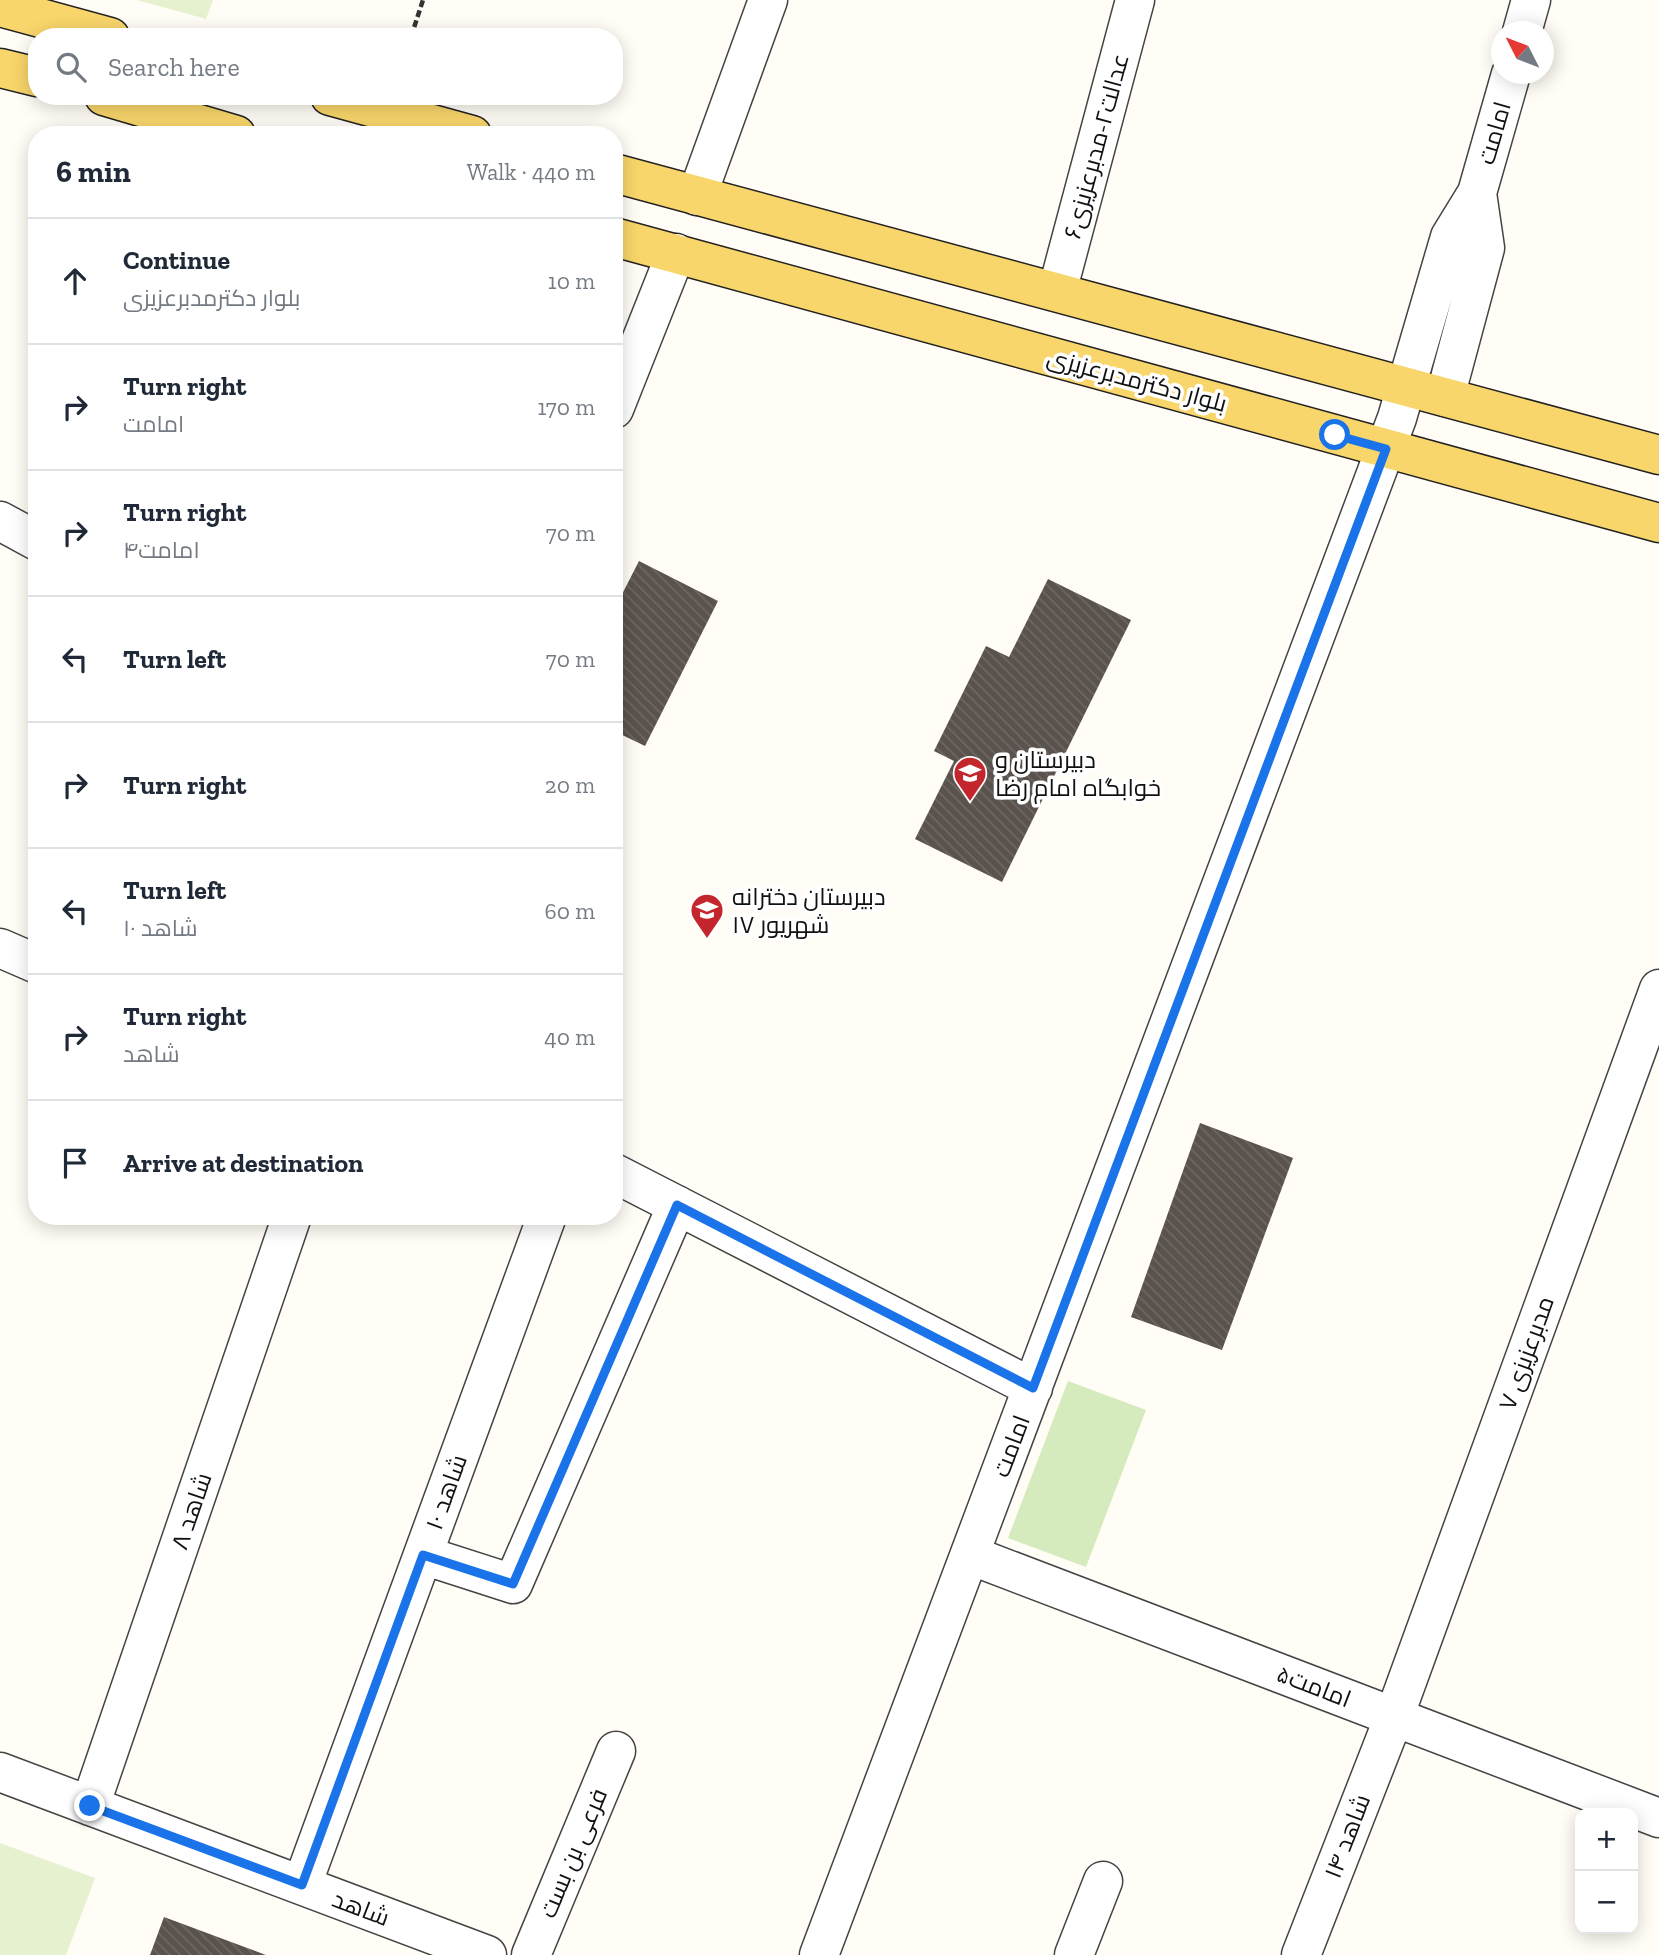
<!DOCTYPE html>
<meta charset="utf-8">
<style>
body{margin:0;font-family:"Zilla Slab",Cairo,serif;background:#f2f2f3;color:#1f2937}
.controls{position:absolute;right:21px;bottom:21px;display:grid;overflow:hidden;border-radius:14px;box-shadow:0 4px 18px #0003}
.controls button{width:63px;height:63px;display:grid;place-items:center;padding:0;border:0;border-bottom:2px solid #e0e1e3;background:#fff;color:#1f2937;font:35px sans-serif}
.compass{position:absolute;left:1491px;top:21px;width:63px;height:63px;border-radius:50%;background:#fff;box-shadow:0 4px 18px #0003;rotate:312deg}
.stop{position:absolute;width:21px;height:21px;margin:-16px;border:5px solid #1a73e8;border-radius:50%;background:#fff}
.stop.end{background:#1a73e8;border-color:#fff;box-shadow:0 2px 7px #0008}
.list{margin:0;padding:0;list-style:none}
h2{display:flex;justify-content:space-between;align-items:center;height:91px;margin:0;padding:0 28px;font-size:30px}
h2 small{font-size:23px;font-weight:400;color:#747a83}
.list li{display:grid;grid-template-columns:46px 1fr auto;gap:21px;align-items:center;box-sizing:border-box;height:126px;padding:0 28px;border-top:2px solid #e0e1e3}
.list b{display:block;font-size:26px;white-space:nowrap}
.list p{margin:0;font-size:23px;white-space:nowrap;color:#747a83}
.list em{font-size:23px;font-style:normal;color:#747a83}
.icon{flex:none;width:38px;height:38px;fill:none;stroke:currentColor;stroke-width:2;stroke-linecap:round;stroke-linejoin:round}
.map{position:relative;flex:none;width:1659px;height:1955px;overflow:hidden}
.search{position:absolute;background:#fff;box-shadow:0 4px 18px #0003;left:28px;top:28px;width:595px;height:77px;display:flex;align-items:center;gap:18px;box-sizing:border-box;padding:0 24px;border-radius:28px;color:#747a83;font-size:26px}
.panel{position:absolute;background:#fff;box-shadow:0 4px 18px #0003;left:28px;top:126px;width:595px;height:1099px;border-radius:28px}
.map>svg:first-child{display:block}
.grass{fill:#d5ebbd}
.pitch{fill:#e6f2cf}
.building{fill:url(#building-back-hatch)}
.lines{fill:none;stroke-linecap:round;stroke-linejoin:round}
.minor-casing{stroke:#444;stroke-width:41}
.major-casing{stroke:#222;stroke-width:41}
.path{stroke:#333;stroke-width:4.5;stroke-dasharray:7 3.5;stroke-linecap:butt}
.minor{stroke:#fff;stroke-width:38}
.major{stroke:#f9d66b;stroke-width:38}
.route{stroke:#1a73e8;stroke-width:9}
.labels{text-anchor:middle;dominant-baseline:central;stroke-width:7;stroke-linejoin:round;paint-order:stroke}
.street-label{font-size:24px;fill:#111;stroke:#fff}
.poi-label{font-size:24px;fill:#111;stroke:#fff;text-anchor:start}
</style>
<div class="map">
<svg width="1659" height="1955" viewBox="0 0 1659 1955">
<defs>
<pattern id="building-back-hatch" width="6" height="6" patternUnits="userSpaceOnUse" patternTransform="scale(1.75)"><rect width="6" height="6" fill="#5a524d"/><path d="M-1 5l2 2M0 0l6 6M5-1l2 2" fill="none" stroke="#6d6662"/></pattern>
</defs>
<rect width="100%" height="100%" fill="#fffdf5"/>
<!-- grass -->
<path class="grass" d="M1068,1381l78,29 -60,157 -78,-29z"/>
<!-- pitch -->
<path class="pitch" d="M137,0h76l-7,19z
M0,1843l95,35 -29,77h-66z"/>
<!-- building -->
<path class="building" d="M639,561l79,40 -73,145 -31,-15v-121z
M1048,579l83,41 -129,262 -87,-43 39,-78 -20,-10 52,-105 23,11z
M1200,1123l93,35 -71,192 -91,-33z
M164,1917l102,38h-116z"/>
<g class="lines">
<defs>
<path id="minor" d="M1522,32l9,-32
M697,196l71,-196
M1057,292l78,-292
M1445,397l40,-149 -8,-55
M614,409l62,-156
M0,521l37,20
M0,948l37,16
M614,1173l419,215
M423,1555l90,29 164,-379
M970,1555l689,263
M0,1772l487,183
M90,1806l202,-590
M302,1885l245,-669
M531,1955l85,-204
M819,1955l578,-1537 53,-181 27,-44 34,-119
M1074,1955l29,-74
M1301,1955l93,-238 265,-728"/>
<path id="major" d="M0,7l110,30
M0,68l37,9
M104,96l132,39
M330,96l142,39
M614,173l1045,282
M614,237l1045,286"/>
</defs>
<!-- minor casing -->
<use href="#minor" class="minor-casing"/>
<!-- major casing -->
<use href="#major" class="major-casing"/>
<!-- path -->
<path class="path" d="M411,37l12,-37"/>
<!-- minor -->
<use href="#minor" class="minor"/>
<!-- major -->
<use href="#major" class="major"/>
</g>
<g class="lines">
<!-- route -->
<path class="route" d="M90,1806l212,79 121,-330 90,29 164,-379 356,183 353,-939 -51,-14"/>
</g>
<!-- icons -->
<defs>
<symbol id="school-pin" viewBox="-11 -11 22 30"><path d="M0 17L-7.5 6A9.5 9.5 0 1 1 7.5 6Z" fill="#c4262e" stroke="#fff"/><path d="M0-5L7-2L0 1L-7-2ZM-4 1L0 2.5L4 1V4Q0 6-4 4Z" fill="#fff"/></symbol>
</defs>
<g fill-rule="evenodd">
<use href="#school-pin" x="951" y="754" width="38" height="52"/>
<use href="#school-pin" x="688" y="891" width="38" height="52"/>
</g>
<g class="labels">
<!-- street labels -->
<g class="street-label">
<text transform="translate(1494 133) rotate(-74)">امامت</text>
<text transform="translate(1096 146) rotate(-75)">عدالت۲-مدبرعزیزی۶</text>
<text transform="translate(1137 380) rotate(15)">بلوار دکترمدبرعزیزی</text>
<text transform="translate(1526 1353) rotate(-70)">مدبرعزیزی ۷</text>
<text transform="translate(1011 1446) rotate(-69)">امامت</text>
<text transform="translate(446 1492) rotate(-70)">شاهد ۱۰</text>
<text transform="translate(191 1511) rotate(-71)">شاهد ۸</text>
<text transform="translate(1314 1686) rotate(21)">امامت۵</text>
<text transform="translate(1347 1836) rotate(-69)">شاهد ۱۴</text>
<text transform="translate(573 1853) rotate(-67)">فرعی بن بست</text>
<text transform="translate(361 1908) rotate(21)">شاهد</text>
</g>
<!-- poi labels -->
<g class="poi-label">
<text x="995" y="759">دبیرستان و<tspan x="995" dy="28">خوابگاه امام رضا</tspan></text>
<text x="732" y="896">دبیرستان دخترانه<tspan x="732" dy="28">۱۷ شهریور</tspan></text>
</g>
</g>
</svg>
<div class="controls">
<button>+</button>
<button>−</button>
</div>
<svg class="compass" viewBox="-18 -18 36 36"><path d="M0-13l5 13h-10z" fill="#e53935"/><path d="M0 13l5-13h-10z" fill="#747a83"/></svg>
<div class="stop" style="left:1335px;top:435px"></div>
<div class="stop end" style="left:90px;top:1806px"></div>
<div class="search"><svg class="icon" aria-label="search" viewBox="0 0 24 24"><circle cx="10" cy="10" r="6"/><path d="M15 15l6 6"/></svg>Search here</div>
<section class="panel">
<h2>6 min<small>Walk · 440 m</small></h2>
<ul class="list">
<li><svg class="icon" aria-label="ahead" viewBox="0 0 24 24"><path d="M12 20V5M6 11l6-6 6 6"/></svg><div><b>Continue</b><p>بلوار دکترمدبرعزیزی</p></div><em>10 m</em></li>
<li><svg class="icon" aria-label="right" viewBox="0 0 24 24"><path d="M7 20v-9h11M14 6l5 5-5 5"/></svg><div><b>Turn right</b><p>امامت</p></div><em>170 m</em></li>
<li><svg class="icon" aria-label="right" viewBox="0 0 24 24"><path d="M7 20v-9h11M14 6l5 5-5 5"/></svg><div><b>Turn right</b><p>امامت۴</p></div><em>70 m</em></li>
<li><svg class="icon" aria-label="left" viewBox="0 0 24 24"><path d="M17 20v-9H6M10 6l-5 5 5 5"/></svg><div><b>Turn left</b></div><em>70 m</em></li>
<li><svg class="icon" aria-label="right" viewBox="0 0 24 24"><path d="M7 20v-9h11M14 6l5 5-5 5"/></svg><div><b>Turn right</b></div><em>20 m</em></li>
<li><svg class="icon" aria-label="left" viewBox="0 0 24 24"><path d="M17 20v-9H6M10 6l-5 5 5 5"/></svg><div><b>Turn left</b><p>شاهد ۱۰</p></div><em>60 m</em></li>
<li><svg class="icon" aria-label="right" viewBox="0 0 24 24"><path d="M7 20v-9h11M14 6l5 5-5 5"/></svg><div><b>Turn right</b><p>شاهد</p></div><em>40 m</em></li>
<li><svg class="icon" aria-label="arrive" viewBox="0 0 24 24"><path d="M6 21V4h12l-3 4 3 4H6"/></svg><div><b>Arrive at destination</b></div></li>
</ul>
</section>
</div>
